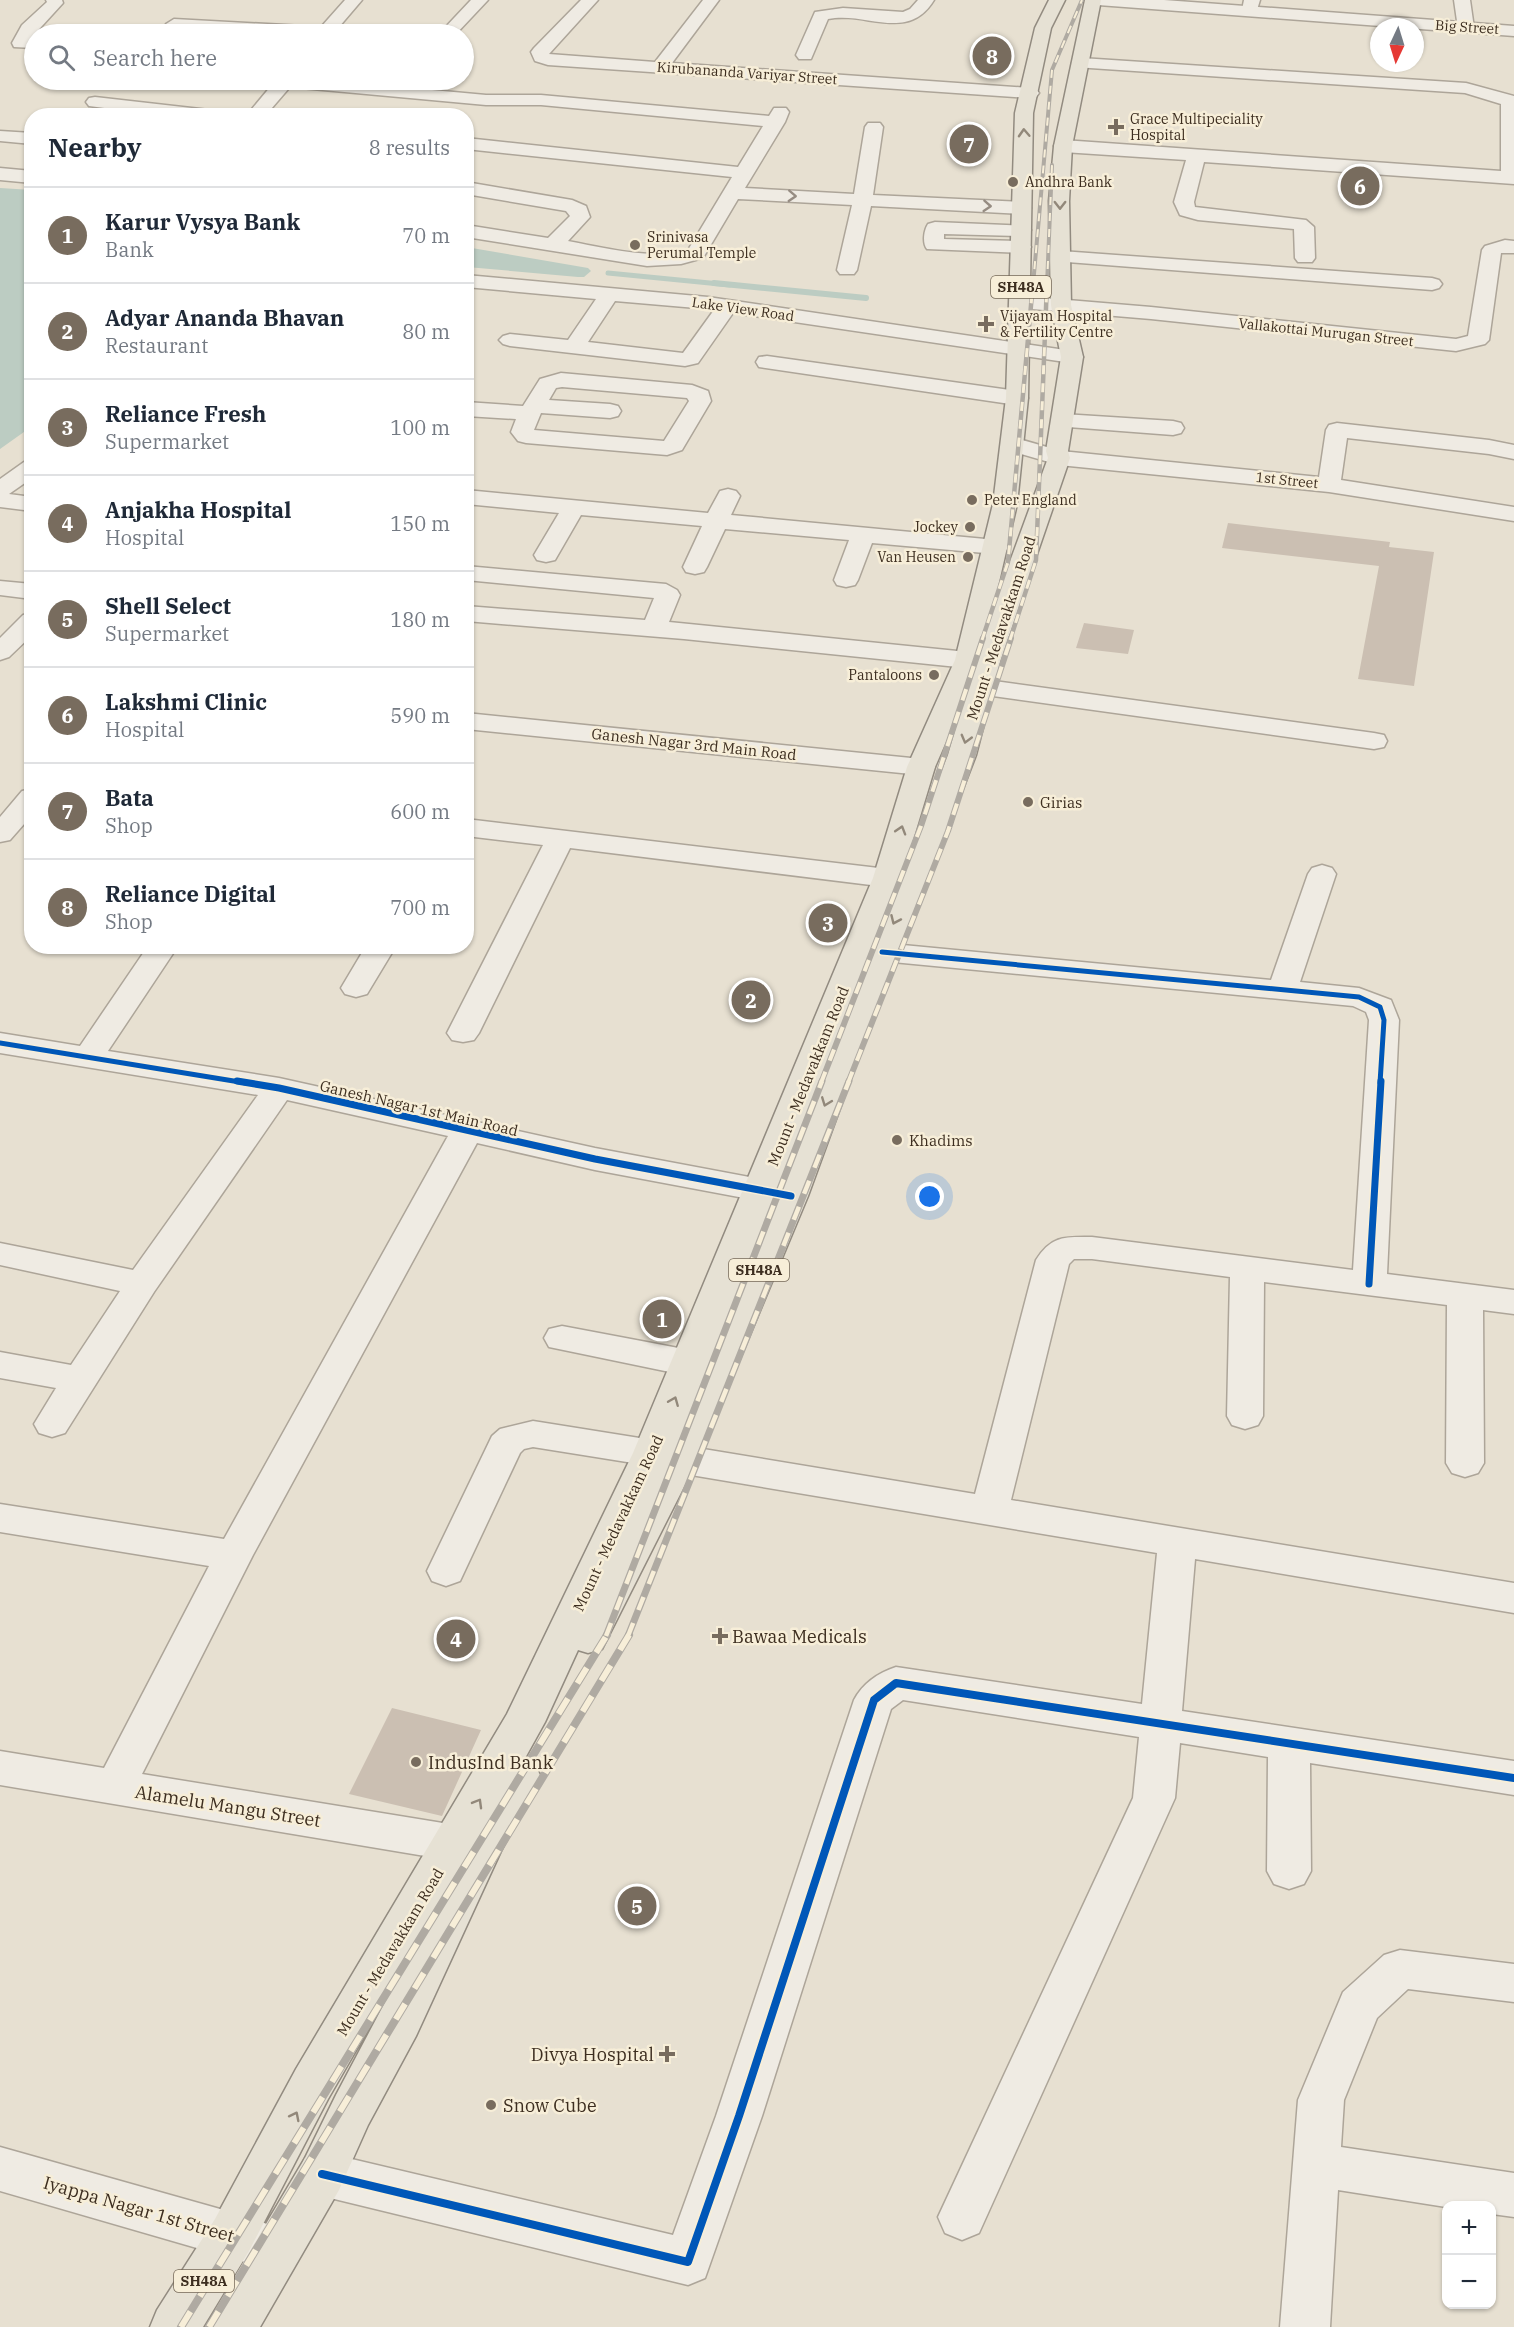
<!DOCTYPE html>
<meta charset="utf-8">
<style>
body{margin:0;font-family:"IBM Plex Serif",serif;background:#f6f6f7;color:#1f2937}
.controls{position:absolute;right:18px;bottom:18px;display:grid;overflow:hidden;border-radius:12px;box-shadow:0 2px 4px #0004}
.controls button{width:54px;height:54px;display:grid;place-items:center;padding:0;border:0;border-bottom:2px solid #e0e1e3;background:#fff;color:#1f2937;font:30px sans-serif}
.compass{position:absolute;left:1370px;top:18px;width:54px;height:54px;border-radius:50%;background:#fff;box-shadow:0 2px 4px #0004;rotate:184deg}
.you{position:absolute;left:930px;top:1197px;width:21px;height:21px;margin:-15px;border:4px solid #fff;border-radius:50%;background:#1a73e8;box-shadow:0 0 0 9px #1a73e833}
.badge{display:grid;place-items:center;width:39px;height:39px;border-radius:50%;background:#786c5e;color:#fff;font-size:20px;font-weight:700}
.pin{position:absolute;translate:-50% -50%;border:3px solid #fff;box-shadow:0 2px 6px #0006}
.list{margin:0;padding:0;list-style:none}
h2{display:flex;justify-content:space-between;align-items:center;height:78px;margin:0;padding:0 24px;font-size:26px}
h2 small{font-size:20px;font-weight:400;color:#747a83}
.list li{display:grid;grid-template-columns:39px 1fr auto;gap:18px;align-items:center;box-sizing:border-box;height:96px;padding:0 24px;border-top:2px solid #e0e1e3}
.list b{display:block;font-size:22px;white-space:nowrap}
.list p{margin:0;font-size:20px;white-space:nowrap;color:#747a83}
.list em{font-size:20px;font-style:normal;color:#747a83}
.icon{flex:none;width:33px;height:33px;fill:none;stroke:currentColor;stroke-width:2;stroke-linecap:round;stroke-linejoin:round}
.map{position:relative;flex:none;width:1514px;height:2327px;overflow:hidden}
.search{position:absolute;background:#fff;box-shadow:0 2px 4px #0004;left:24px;top:24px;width:450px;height:66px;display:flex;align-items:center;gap:15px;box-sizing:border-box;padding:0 21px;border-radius:33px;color:#747a83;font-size:22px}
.panel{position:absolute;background:#fff;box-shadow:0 2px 4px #0004;left:24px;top:108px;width:450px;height:846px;border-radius:24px}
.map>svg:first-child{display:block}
.water{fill:#bcccc2}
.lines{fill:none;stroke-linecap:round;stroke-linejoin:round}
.stream-far1{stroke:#bcccc2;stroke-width:5}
.stream{stroke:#bcccc2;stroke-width:6}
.building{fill:#cbbfb2}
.minor-casing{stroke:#ada599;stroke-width:3}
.tertiary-casing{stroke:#ada599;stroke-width:3}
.primary-casing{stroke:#928b80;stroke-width:3}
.minor{fill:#efebe3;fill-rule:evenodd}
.tertiary{fill:#efebe3;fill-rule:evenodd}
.primary{fill:#e6e1d4;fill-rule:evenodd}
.rail-far4-casing{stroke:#afaaa2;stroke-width:4}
.rail-far3-casing{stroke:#afaaa2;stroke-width:4.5}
.rail-far2-casing{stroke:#afaaa2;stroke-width:6}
.rail-far1-casing{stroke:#afaaa2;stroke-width:7}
.rail-casing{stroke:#afaaa2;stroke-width:8}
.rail-far4{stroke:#f7eed8;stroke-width:2;stroke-dasharray:8;stroke-linecap:butt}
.rail-far3{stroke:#f7eed8;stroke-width:3;stroke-dasharray:9;stroke-linecap:butt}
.rail-far2{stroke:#f7eed8;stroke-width:4;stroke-dasharray:12;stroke-linecap:butt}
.rail-far1{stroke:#f7eed8;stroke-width:4.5;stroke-dasharray:14;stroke-linecap:butt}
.rail{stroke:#f7eed8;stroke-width:6;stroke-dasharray:18;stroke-linecap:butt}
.cycleway-far2-casing{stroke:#f7eed8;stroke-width:8}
.cycleway-far1-casing{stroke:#f7eed8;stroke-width:10}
.cycleway-casing{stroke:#f7eed8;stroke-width:12}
.cycleway-far2{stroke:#0057b8;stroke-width:5}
.cycleway-far1{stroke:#0057b8;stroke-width:7}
.cycleway{stroke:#0057b8;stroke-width:8}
.oneway{stroke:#92887a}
.oneway2{stroke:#968c82}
.poi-dot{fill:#786c5e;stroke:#f7eed8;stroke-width:2}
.labels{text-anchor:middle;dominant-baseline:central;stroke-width:5;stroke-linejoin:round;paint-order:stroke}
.far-street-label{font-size:14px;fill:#3d2e20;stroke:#f7eed8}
.far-poi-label{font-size:14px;fill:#3d2e20;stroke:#f7eed8;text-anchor:start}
.shield{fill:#f7eed8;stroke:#756857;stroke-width:1.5}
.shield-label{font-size:14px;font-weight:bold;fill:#3d2e20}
.street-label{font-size:15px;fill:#3d2e20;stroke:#f7eed8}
.poi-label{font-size:15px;fill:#3d2e20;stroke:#f7eed8;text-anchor:start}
.near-poi-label{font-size:18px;fill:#3d2e20;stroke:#f7eed8;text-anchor:start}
.near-street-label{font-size:18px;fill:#3d2e20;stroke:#f7eed8}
</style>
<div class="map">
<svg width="1514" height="2327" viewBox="0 0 1514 2327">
<rect width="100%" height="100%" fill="#e7e0d1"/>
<!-- water -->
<path class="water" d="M0,188l32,2 -1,237 -31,22z
M466,247l122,21 3,3 -7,6h-6l-111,-10z"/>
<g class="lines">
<!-- stream-far1 -->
<path class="stream-far1" d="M608,273l122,12"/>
<!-- stream -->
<path class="stream" d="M714,283l152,15"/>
</g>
<!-- building -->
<path class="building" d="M1228,523l162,19 -1,5 45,5 -20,134 -56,-7 21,-113 -157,-18z
M1084,623l50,7 -6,24 -52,-6z
M392,1708l89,22 -39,86 -93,-22z"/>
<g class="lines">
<defs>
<path id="minor" d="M46,0h16l1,3 -32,35h3v10l-20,-1 -2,-4 10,-18 25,-23z
M345,0h17l-29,34h-55l-104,-5 -8,-5 8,-5 147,8z
M471,0h17l-32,34h-17z
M581,0h17l-49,54 106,8 48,-62h16l-47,63 358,25 6,1 3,4 -3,4 -6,1 -482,-33 -13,-4 -4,-9 3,-4z
M918,0h16c-26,43 -68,11 -106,19l-17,40h-12l-3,-4 19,-43 28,-4 60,4 7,-3z
M1244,0h16l-4,13h-12l-2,-3z
M1454,0h16l4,28 -2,4h-12l-2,-4z
M1081,58l385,25 48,13v88l-310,-22 -10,40 1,5 111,13 8,7 1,31 -3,4h-14l-3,-4 -1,-29 -96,-9 -18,-5 -6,-13 12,-42 -123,-8 -7,-2 -2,-4 2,-4 7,-2 438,31v-67l-36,-11 -390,-26 -3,-4 3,-4z
M276,80h48l162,15h55l228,21 5,-8h12l3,4 -4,10 -40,66 109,6 11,-67 3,-4h12l3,4 -10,68 148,7 7,2 3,4 -3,4 -7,2 -150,-8 -14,64 -3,4h-14l-3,-4 15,-65 -114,-6 -35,59 -22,6 -34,2 -181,-29v-12l82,13 22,-22 -4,-5 -100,-17v-12l106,18 14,6 4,11 -22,24c38,7 81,19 120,9l44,-73 -266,-28v-11l272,29 25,-41 -222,-21h-55l-196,-18 -25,29h-19z
M95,97l123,14 9,5h-61l-77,-10 -3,-4 3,-4z
M0,131l32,2v11l-32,-3z
M0,168l32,3v12l-32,-3z
M935,222l93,4 3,4 -3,4 -7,2 -77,-2v5l77,2 7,2 3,4 -3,4 -7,2 -94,-4c-5,-6 -3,-19 1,-25z
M1505,240l9,1v12h-13l-12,87 -4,4 -29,7 -305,-32 -131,-11 -7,-2 -3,-4 3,-4 7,-2 131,11 305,32 12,-3 14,-86 3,-4z
M1061,251l371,27 7,2 3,4 -3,4 -7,2 -378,-29 -3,-4 3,-4z
M466,275l242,22 364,54 8,1 3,5 -3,5 -8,1 -339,-50 -35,50 -13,3 -175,-20 -7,-2 -4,-4 4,-4 7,-2 58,6 28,-41 -130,-12zM615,301l93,8 6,1 -31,43 -95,-11z
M767,356l250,35 8,2 3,5 -3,5 -8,2 -258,-38 -3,-5 3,-5z
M561,373l131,12 16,6 3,10 -29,49 -15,5 -141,-12 -8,-2 -7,-9 5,-13 -50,-3v-14l57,4 17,-27zM562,387l125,11 2,3 -25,40 -130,-11 7,-17 69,5 8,-2 3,-5 -3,-5 -8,-2 -61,-4 7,-12z
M1063,414l110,7 8,2 3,5 -3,5 -8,2 -118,-9 -3,-5 3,-5z
M1337,423l152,17 25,5v14l-25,-5 -142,-16 -6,42 173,27v14l-185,-29 -270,-27 -55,-16 -3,-5 3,-5 8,-2 49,14 258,26 7,-47 3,-5z
M32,460v18l-23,16 23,3v14l-32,-4v-28l24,-17z
M728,489l8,2 4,5 -9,19 265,25 9,2 3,5 -3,5 -9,2 -124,-11 -14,37 -3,5 -9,2 -9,-2 -3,-5 15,-40 -124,-11 -18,38 -3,5 -9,2 -9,-2 -3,-5 19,-41 -121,-11 -26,45 -9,2 -9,-2 -3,-5 25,-42 -93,-9v-14l242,23 12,-22z
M466,566l200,18 11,6 3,5 -11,27 318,32 9,3 4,5 -4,5 -9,3 -303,-31 -218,-18v-15l179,14 9,-22 -188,-18z
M0,581l32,3v15l-32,-4z
M32,613v22l-23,22 -9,3v-22l23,-23z
M980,679l394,54 10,2 3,6 -3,6 -10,2 -403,-56 -4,-6 4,-6z
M466,713l455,46 10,2 4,6 -4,6 -10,2 -455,-46z
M32,789v26l-22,25 -10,2v-25l22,-26z
M466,819l421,50 10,3 4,6 -4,6 -10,3 -317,-39 -91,185 -5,7 -11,2 -11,-2 -5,-7 96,-188 -77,-9z
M1322,865l10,3 4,6 -36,108 59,6 32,12 8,20 -12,254 127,16v24l-31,-4 1,153 -6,10 -13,4 -13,-4 -6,-10 1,-158 -183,-23 -1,134 -5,9 -13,4 -13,-4 -5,-9 3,-139 -138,-18h-18l-5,5 -58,236 503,83v30l-319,-54 -13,152 332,50v34l-204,-32 1,108 -7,13 -15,5 -15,-5 -7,-13 1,-114 -88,-14 -5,55 -196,435 -17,7 -17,-7 -7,-16 195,-419 6,-61 -236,-37 -12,9 -129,407 -57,162 -17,7 -366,-89 -17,-6 -7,-16 7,-16 17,-6 351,83 43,-119 138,-416c9,-17 24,-27 42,-33l246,37 15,-151 -478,-80 -13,-4 -3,-6 -11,3 -119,-19 -9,2 -4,4 -60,128 -14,5 -14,-5 -5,-10 65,-135 8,-7 33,-8 119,19 13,3 3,6 11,-4 296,49 61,-234c16,-25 29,-23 56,-23l261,33 16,-250 -3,-8 -13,-6 -471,-45 -11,-3 -4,-6 4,-6 11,-3 389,37 37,-106 4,-6z
M148,946h30l-70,105 171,27 316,70 192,36 12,3 5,8 -5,8 -12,3 -192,-36 -118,-27 -224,412 -111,219 313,51 15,5 6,13 -6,13 -15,5 -455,-76v-34l104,17 105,-202 -209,-34v-28l224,35 224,-403 -161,-36 -133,192 -89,141 -13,4 -13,-4 -5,-9 22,-36 -56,-10v-26l71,13 49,-74 -120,-26v-22l133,27 125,-175 -258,-42v-20l80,13z
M366,946h30l-29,48 -11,3 -11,-3 -4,-6z
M562,1326l127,24 13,4 5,9 -5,9 -13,4 -140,-29 -5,-9 5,-9z
M1400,1950l114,14v38l-106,-13 -31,29 -33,82 -3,47 173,26v44l-22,-3v-8l-46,1 -108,-17 -8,137h-50l18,-227 45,-108 41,-37z
M0,2147l252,71 17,7 7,16 -7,16 -17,7 -252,-73z"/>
<path id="tertiary" d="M1090,0h74l350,26v10l-416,-31z"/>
<path id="primary" d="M1049,0h16l-14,28 -18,85 -5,285 -11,106 -24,104 55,-150 -2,-7 15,-94 -10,-52 -2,-104 5,-55 31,-146h16l-29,146 -3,55 2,104 12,52 -15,94 2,7 -70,204 -24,93 -49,127 -30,70 -89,244 -110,263 -96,190 -14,4 -10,-3 -33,72 -21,38 10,3 6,12 -39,76 -85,185 -48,89 -29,65 -79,137h-52l7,-17 90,-152 31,-63 64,-121 -72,125 -79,152 -46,76h-53l7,-17 58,-91 81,-150 211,-355 126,-261 240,-575 34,-111 48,-107 38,-156 13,-106 9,-285 20,-85zM964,700l-16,55 -42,108 29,-96z"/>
</defs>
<!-- minor casing -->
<use href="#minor" class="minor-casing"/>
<!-- tertiary casing -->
<use href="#tertiary" class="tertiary-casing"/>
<!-- primary casing -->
<use href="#primary" class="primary-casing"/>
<!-- minor -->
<use href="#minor" class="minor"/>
<!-- tertiary -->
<use href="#tertiary" class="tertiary"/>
<!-- primary -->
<use href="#primary" class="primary"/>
<defs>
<path id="rail-far4" d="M1033,285l19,-215 30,-70
M1047,285l5,-120"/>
<path id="rail-far3" d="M982,640l26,-78 25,-279
M1010,640l26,-80 11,-277"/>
<path id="rail-far2" d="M821,1083l100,-257 62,-188
M848,1083l100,-252 63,-193"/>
<path id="rail-far1" d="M606,1636l216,-555
M628,1636l221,-555"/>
<path id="rail" d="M181,2327l426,-692
M209,2327l420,-692"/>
</defs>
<!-- rail-far4 casing -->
<use href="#rail-far4" class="rail-far4-casing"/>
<!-- rail-far3 casing -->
<use href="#rail-far3" class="rail-far3-casing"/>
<!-- rail-far2 casing -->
<use href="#rail-far2" class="rail-far2-casing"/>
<!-- rail-far1 casing -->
<use href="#rail-far1" class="rail-far1-casing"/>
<!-- rail casing -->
<use href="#rail" class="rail-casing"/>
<!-- rail-far4 -->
<use href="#rail-far4" class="rail-far4"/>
<!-- rail-far3 -->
<use href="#rail-far3" class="rail-far3"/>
<!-- rail-far2 -->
<use href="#rail-far2" class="rail-far2"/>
<!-- rail-far1 -->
<use href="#rail-far1" class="rail-far1"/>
<!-- rail -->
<use href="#rail" class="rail"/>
<defs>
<path id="cycleway-far2" d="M882,952l477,45 21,10 4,13 -4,63
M0,1043l246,40"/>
<path id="cycleway-far1" d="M237,1081l42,7 316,71 196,37
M1369,1284l12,-203"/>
<path id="cycleway" d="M322,2174l366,88 51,-146 135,-416 22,-17 618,95"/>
</defs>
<!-- cycleway-far2 casing -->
<use href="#cycleway-far2" class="cycleway-far2-casing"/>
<!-- cycleway-far1 casing -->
<use href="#cycleway-far1" class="cycleway-far1-casing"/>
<!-- cycleway casing -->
<use href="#cycleway" class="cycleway-casing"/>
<!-- cycleway-far2 -->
<use href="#cycleway-far2" class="cycleway-far2"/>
<!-- cycleway-far1 -->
<use href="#cycleway-far1" class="cycleway-far1"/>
<!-- cycleway -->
<use href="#cycleway" class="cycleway"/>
</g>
<!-- one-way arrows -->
<defs><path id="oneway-chevron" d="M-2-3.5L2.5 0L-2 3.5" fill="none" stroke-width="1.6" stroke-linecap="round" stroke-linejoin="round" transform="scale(1.5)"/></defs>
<g class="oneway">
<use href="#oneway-chevron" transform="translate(1024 133) rotate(-93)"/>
<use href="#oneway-chevron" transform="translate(1060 205) rotate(90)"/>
<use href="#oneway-chevron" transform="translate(966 739) rotate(105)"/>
<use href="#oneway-chevron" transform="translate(901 830) rotate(-73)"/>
<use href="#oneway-chevron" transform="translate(895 920) rotate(114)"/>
<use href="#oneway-chevron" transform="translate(826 1102) rotate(111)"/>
<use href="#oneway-chevron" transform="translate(674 1401) rotate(-68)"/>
<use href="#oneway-chevron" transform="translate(478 1803) rotate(-60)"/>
<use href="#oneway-chevron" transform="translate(295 2116) rotate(-63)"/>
</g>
<g class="oneway2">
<use href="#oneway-chevron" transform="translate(792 196) rotate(3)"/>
<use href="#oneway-chevron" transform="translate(987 206) rotate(4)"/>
</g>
<!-- markers -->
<g class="poi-dot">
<path d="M1113 118h6v6h6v6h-6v6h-6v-6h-6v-6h6z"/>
<circle cx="1013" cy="182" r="6"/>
<circle cx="635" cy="245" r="6"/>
<path d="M983 315h6v6h6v6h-6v6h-6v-6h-6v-6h6z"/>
<circle cx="972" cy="500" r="6"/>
<circle cx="970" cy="527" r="6"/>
<circle cx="968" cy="557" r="6"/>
<circle cx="934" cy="675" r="6"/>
<circle cx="1028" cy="802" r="6"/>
<circle cx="897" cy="1140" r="6"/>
<path d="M717 1627h6v6h6v6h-6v6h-6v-6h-6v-6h6z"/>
<circle cx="416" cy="1762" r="6"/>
<path d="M664 2045h6v6h6v6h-6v6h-6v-6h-6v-6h6z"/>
<circle cx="491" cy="2105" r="6"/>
</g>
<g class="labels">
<!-- far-street labels -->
<g class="far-street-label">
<text transform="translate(1467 27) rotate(4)">Big Street</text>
<text transform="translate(747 73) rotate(4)">Kirubananda Variyar Street</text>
<text transform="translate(743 309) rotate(8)">Lake View Road</text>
<text transform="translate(1326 332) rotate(6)">Vallakottai Murugan Street</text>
<text transform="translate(1287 480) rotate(6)">1st Street</text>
</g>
<!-- far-poi labels -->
<g class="far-poi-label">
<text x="1130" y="119">Grace Multipeciality<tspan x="1130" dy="16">Hospital</tspan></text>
<text x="1025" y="182">Andhra Bank</text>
<text x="647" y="237">Srinivasa<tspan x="647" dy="16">Perumal Temple</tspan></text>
<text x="1000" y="316">Vijayam Hospital<tspan x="1000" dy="16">&amp; Fertility Centre</tspan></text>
<text x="984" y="500">Peter England</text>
<text x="958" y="527" text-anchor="end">Jockey</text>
<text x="956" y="557" text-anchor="end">Van Heusen</text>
<text x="922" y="675" text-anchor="end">Pantaloons</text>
</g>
<!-- shield labels -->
<g class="shield">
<rect x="991" y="276" width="60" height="22" rx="4.5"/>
<rect x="729" y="1259" width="60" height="22" rx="4.5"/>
<rect x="174" y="2270" width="60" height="22" rx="4.5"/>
</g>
<g class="shield-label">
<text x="1021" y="287">SH48A</text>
<text x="759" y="1270">SH48A</text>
<text x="204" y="2281">SH48A</text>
</g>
<!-- street labels -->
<g class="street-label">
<text transform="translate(1001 628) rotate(-72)">Mount - Medavakkam Road</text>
<text transform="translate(694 744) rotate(6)">Ganesh Nagar 3rd Main Road</text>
<text transform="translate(808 1076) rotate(-68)">Mount - Medavakkam Road</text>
<text transform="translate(419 1108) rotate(13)">Ganesh Nagar 1st Main Road</text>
<text transform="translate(618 1523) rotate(-65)">Mount - Medavakkam Road</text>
<text transform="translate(390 1952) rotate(-59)">Mount - Medavakkam Road</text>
</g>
<!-- poi labels -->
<g class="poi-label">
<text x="1040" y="802">Girias</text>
<text x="909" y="1140">Khadims</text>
</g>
<!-- near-poi labels -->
<g class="near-poi-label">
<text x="732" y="1636">Bawaa Medicals</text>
<text x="428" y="1762">IndusInd Bank</text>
<text x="654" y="2054" text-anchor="end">Divya Hospital</text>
<text x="503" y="2105">Snow Cube</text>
</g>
<!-- near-street labels -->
<g class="near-street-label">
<text transform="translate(228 1806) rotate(9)">Alamelu Mangu Street</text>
<text transform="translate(139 2209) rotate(16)">Iyappa Nagar 1st Street</text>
</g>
</g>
</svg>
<div class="controls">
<button>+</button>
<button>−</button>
</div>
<svg class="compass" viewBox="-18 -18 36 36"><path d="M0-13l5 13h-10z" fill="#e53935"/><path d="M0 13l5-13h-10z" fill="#747a83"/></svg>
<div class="you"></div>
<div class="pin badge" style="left:662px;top:1319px">1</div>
<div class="pin badge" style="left:751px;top:1000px">2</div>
<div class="pin badge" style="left:828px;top:923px">3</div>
<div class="pin badge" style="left:456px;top:1639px">4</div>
<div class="pin badge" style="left:637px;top:1906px">5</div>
<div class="pin badge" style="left:1360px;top:186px">6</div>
<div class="pin badge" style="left:969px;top:144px">7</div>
<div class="pin badge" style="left:992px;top:56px">8</div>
<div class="search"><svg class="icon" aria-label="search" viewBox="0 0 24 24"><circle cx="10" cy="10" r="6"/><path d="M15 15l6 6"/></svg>Search here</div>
<section class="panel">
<h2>Nearby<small>8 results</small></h2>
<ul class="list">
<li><span class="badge">1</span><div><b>Karur Vysya Bank</b><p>Bank</p></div><em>70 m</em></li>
<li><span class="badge">2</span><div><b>Adyar Ananda Bhavan</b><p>Restaurant</p></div><em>80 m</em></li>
<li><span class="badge">3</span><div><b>Reliance Fresh</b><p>Supermarket</p></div><em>100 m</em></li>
<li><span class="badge">4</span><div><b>Anjakha Hospital</b><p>Hospital</p></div><em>150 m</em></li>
<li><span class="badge">5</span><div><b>Shell Select</b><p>Supermarket</p></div><em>180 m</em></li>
<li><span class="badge">6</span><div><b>Lakshmi Clinic</b><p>Hospital</p></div><em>590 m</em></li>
<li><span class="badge">7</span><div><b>Bata</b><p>Shop</p></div><em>600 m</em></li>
<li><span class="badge">8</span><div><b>Reliance Digital</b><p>Shop</p></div><em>700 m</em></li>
</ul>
</section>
</div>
